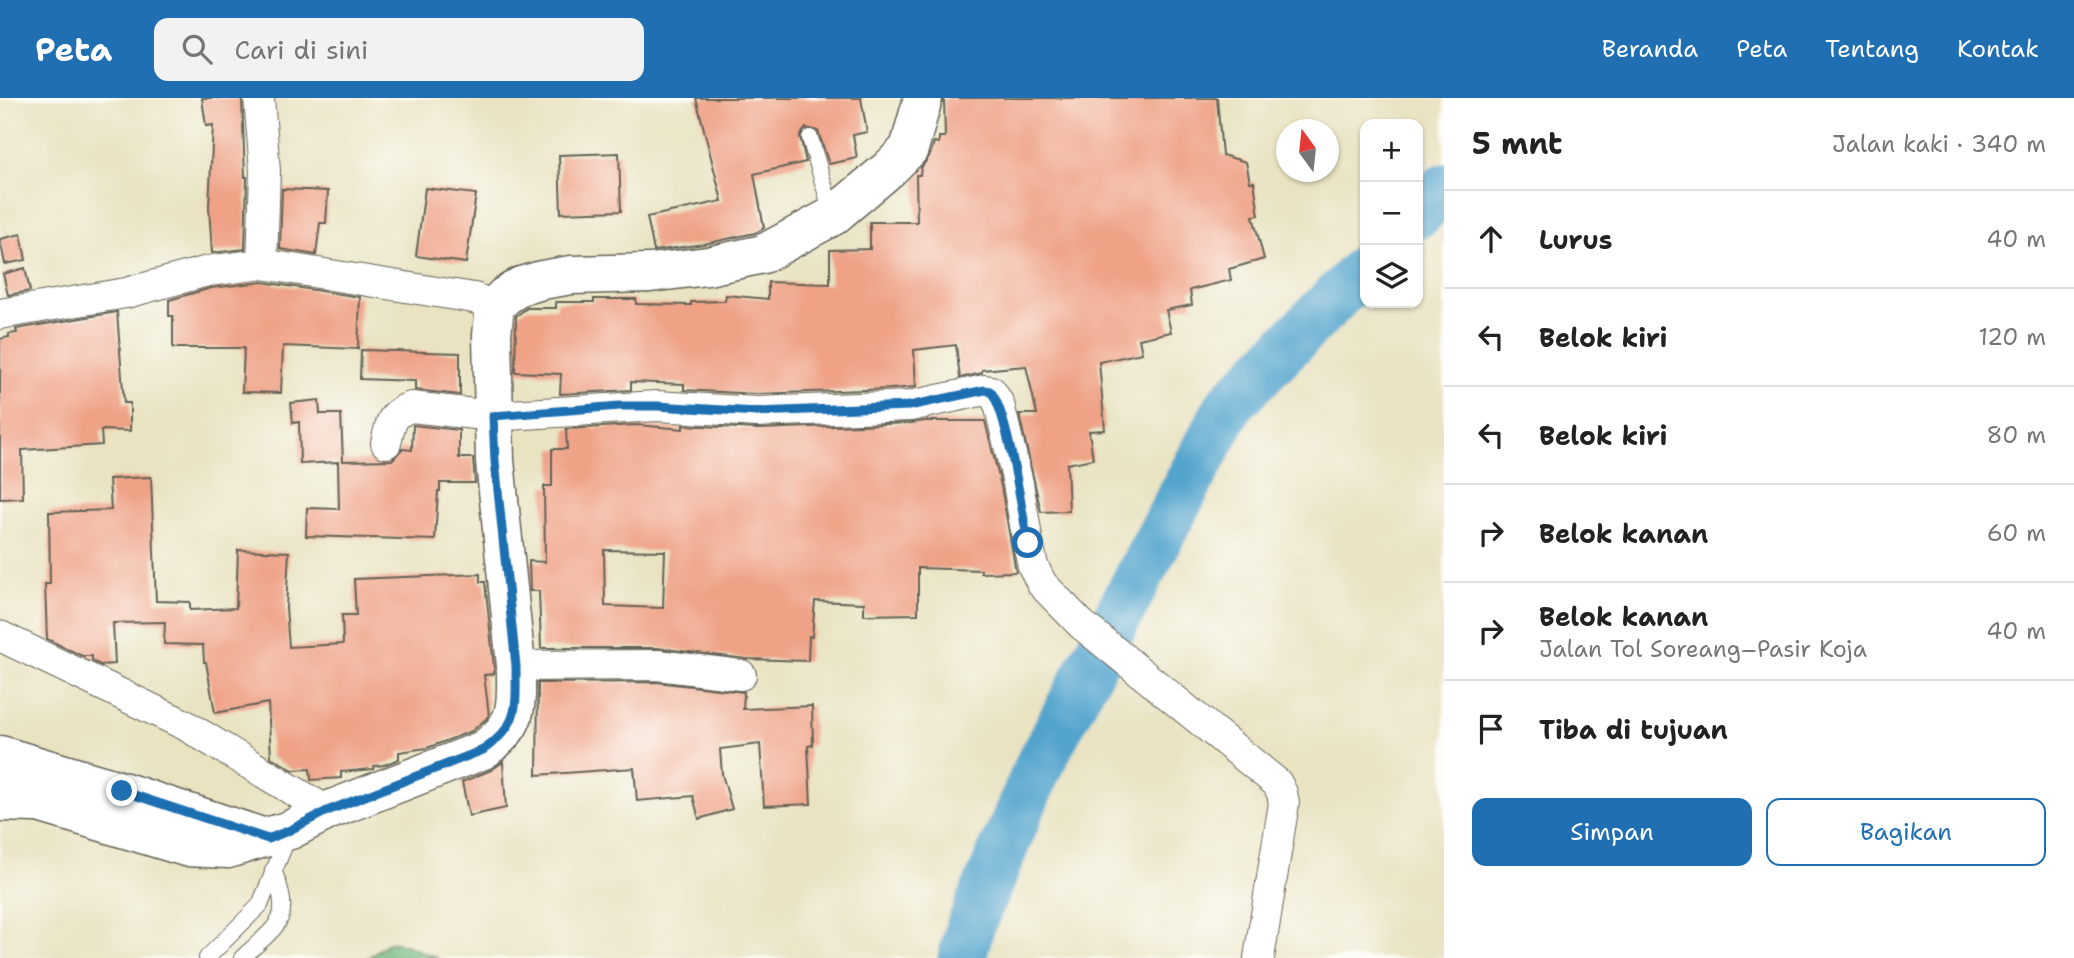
<!DOCTYPE html>
<html lang="id">
<meta charset="utf-8">
<style>
body{margin:0;font-family:"Shantell Sans",sans-serif;background:#f2f2f2;color:#222}
.controls{position:absolute;right:21px;top:21px;display:grid;overflow:hidden;border-radius:14px;box-shadow:0 2px 5px #0004}
.controls button{width:63px;height:63px;display:grid;place-items:center;padding:0;border:0;border-bottom:2px solid #e0e0e0;background:#fff;color:#222;font:35px sans-serif}
.compass{position:absolute;left:1276px;top:21px;width:63px;height:63px;border-radius:50%;background:#fff;box-shadow:0 2px 5px #0004;rotate:345deg}
.stop{position:absolute;width:21px;height:21px;margin:-16px;border:5px solid #1f6fb2;border-radius:50%;background:#fff}
.stop.end{background:#1f6fb2;border-color:#fff;box-shadow:0 2px 7px #0008}
.list{margin:0;padding:0;list-style:none}
h2{display:flex;justify-content:space-between;align-items:center;height:91px;margin:0;padding:0 28px;font-size:30px}
h2 small{font-size:23px;font-weight:400;color:#767676}
.list li{display:grid;grid-template-columns:46px 1fr auto;gap:21px;align-items:center;box-sizing:border-box;height:98px;padding:0 28px;border-top:2px solid #e0e0e0}
.list b{display:block;font-size:26px;white-space:nowrap}
.list p{margin:0;font-size:23px;white-space:nowrap;color:#767676}
.list em{font-size:23px;font-style:normal;color:#767676}
.actions{display:flex;gap:14px;padding:21px 28px}
.actions a{flex:1;padding:16px 0;border:2px solid #1f6fb2;border-radius:14px;text-align:center;font-size:24px;color:#1f6fb2}
.actions .main{background:#1f6fb2;color:#fff}
.icon{flex:none;width:38px;height:38px;fill:none;stroke:currentColor;stroke-width:2;stroke-linecap:round;stroke-linejoin:round}
.map{position:relative;flex:none;width:1444px;height:860px;overflow:hidden}
header{display:flex;align-items:center;gap:42px;box-sizing:border-box;height:98px;padding:0 35px;background:#1f6fb2;color:#fff}
header strong{font-size:33px}
nav{display:flex;gap:38px;margin-inline-start:auto;font-size:24px}
.search{width:490px;height:63px;background:#f2f2f2;display:flex;align-items:center;gap:18px;box-sizing:border-box;padding:0 24px;border-radius:14px;color:#767676;font-size:26px}
main{display:flex}
aside{flex:1;background:#fff}
.map>svg:first-child{display:block}
.forest{fill:#6fb67d;stroke:#46694c;stroke-width:2}
.lines{fill:none;stroke-linecap:round;stroke-linejoin:round}
.river{stroke:#53a4cd;stroke-width:49}
.building{fill:#efa286;fill-rule:evenodd}
.lane-casing{stroke:#646256;stroke-width:18}
.street-casing{stroke:#646256;stroke-width:32}
.secondary-casing{stroke:#646256;stroke-width:41}
.highway-casing{stroke:#646256;stroke-width:41}
.lane{stroke:#fff;stroke-width:16}
.street{stroke:#fff;stroke-width:30}
.secondary{stroke:#fff;stroke-width:38}
.highway{stroke:#fff;stroke-width:38}
.route{stroke:#1f6fb2;stroke-width:9}
</style>
<header>
<strong>Peta</strong>
<div class="search"><svg class="icon" aria-label="search" viewBox="0 0 24 24"><circle cx="10" cy="10" r="6"/><path d="M15 15l6 6"/></svg>Cari di sini</div>
<nav><a>Beranda</a><a>Peta</a><a>Tentang</a><a>Kontak</a></nav>
</header>
<main>
<div class="map">
<svg width="1444" height="860" viewBox="0 0 1444 860">
<rect width="100%" height="100%" fill="#fdfcf7"/>
<filter id="ink" filterUnits="userSpaceOnUse"><feTurbulence type="fractalNoise" baseFrequency=".0143" numOctaves="2"/><feDisplacementMap in="SourceGraphic" scale="14" xChannelSelector="R" yChannelSelector="G"/><feConvolveMatrix kernelMatrix="1 2 1 2 8 2 1 2 1" color-interpolation-filters="sRGB"/></filter>
<filter id="wash" filterUnits="userSpaceOnUse"><feTurbulence type="fractalNoise" baseFrequency=".00686" numOctaves="4" result="noise"/><feDisplacementMap in="SourceGraphic" scale="28" xChannelSelector="R" yChannelSelector="G"/><feGaussianBlur stdDeviation="1.57" result="paint"/><feColorMatrix in="noise" values="0 0 0 0 0 0 0 0 0 0 0 0 0 0 0 0 0 1.4 0 .05"/><feComposite in="paint" operator="in"/></filter>
<g filter="url(#wash)">
<rect width="100%" height="100%" fill="#e9e3c2"/>
<!-- forest -->
<path class="forest" d="M389,844l13,2 36,14h-70z"/>
<g class="lines">
<!-- river -->
<path class="river" d="M1418,116l26,-26
M962,860l8,-31 69,-162 191,-361 135,-136"/>
</g>
<g id="blocks">
<!-- building -->
<path class="building" d="M202,0h40l3,79h2l-2,72 -33,4 -3,-46 4,-82 -7,1z
M696,0h165l6,34 -14,3 4,23 -28,6 -11,-33 -12,-3 -6,8 6,26 -52,12 10,54 -9,5 -51,11 -50,7 -7,-34 75,-16z
M944,0h273l5,57 24,7 4,20h4l5,33 -6,1 11,43 -35,10 2,11 -41,10 2,15 -26,5 5,22 -32,7 3,14 -43,9 6,68 -16,1 4,28 -26,5 2,47 -28,1 -22,-98h18l-11,-48 -44,4v3l-22,5 -4,-33 -42,5 2,37 -25,2 -134,5 -73,-4v-6l-53,-2v8l-71,4 1,-20 -46,-2 1,-56 11,-8h29v-6h38v-3h42v5l55,1v-3l34,-1 1,-6 42,4v-17l62,2v-34l40,-1v-27h47l-1,-47h4l1,-7 9,-13 4,-13 5,1v-6h6z
M619,55l2,58 -60,2 -2,-58z
M425,90l51,6 -10,69 -50,-7z
M282,91l46,2 -2,32h-6l-4,32 -36,-6z
M21,136l5,26 -21,4 -5,-25z
M25,170l5,23 -22,4 -5,-21z
M262,184l98,15 -2,52 -75,-3 -2,47 -39,-1 2,-44h-71v-32h-4v-16l42,-12z
M117,214l7,91h6v28l-29,-1 1,15 -80,5 1,48 -23,1v-160l9,-2v-3l8,-1 -1,-4z
M361,252l99,3v42l-45,-5v-9l-55,-2z
M319,302l1,14h21l2,47 49,-1 10,-11 10,1 1,-25 46,5v28h14l2,25h-35v8h-2l-3,49 -129,-4 1,-28 32,1 -1,-47 -38,2 -1,-42 -6,1 -2,-20z
M925,323h60l16,65 15,86 -35,1v-3l-63,-2v46l-54,1v-12l-49,-2 -3,36 -3,-1 -1,25 -62,-2 -89,-11h-116l-2,-57h-9l-1,-30 16,1 -1,-76h8v-37h15l-1,-20 71,-4 46,4v-4l75,4 153,-6zM604,452l61,1 -2,57 -58,-2z
M151,379l5,124 34,1v8l46,-2 2,-58 51,2 -3,56 3,39 54,-3 -1,-29h14l-2,-36 126,-5v8h5l9,85v7l-10,1 5,40 -2,3 -15,13 -45,17 -28,4v7l-15,6 -10,1 -1,3 -32,3v6l-30,2 -1,-11 -17,1 -22,-13 -3,-54 -53,10 -9,-51h-2l-1,-17 -39,-1 1,-22 -52,1 2,41 -15,1 -8,-4v-5h-10l-35,-17 -2,-55h5l-1,-72 62,-2 -2,-31z
M656,584l88,10 -1,17 69,-3 1,39 -5,1 3,58 -47,2 -4,-62 -40,5 2,25 10,35 -33,10 -6,-23 -56,5 -3,-33 -97,7 1,-92z
M503,664l3,46 -37,8 -7,-34 29,-12z"/>
</g>
</g>
<g filter="url(#ink)">
<use href="#blocks" fill-opacity="0" stroke="#646256" stroke-width="2"/>
<g class="lines">
<defs>
<path id="lane" d="M810,40l23,78
M207,860l53,-53 29,-71
M242,860c36,-34 52,-37 31,-88"/>
<path id="street" d="M259,0l6,73 -3,93
M0,216l126,-21 82,-22 54,-7 212,34 21,8
M386,345c5,-20 4,-29 25,-36l82,9 164,-10 100,6 153,-6 75,-16 6,1 8,13 19,79 10,60 5,23 9,18 39,40 196,159 5,10 2,10 -25,155
M0,538l185,89 142,86
M516,568l141,-1 84,10"/>
<path id="secondary" d="M0,657l122,36 143,47
M2,694l184,55 42,2 62,-19 37,-19 156,-61c37,-26 33,-42 33,-84l-21,-205 -3,-126 3,-29 10,-10 16,-10 21,-6 29,-5 79,-2 58,-7 55,-12 70,-38 56,-47 20,-20 14,-51"/>
<path id="highway" d="M0,704l34,1"/>
</defs>
<!-- lane casing -->
<use href="#lane" class="lane-casing"/>
<!-- street casing -->
<use href="#street" class="street-casing"/>
<!-- secondary casing -->
<use href="#secondary" class="secondary-casing"/>
<!-- highway casing -->
<use href="#highway" class="highway-casing"/>
<!-- lane -->
<use href="#lane" class="lane"/>
<!-- street -->
<use href="#street" class="street"/>
<!-- secondary -->
<use href="#secondary" class="secondary"/>
<!-- highway -->
<use href="#highway" class="highway"/>
</g>
</g>
<g class="lines" filter="url(#ink)">
<!-- route -->
<path class="route" d="M122,693l146,48 22,-9 37,-19 156,-61c37,-26 33,-42 33,-84l-21,-205 -2,-45 127,-10h37l100,6 152,-6 76,-16 5,1c17,16 33,125 38,152"/>
</g>
</svg>
<div class="controls">
<button>+</button>
<button>−</button>
<button><svg class="icon" aria-label="layers" viewBox="0 0 24 24"><path d="M12 4l9 5-9 5-9-5zM3 14l9 5 9-5"/></svg></button>
</div>
<svg class="compass" viewBox="-18 -18 36 36"><path d="M0-13l5 13h-10z" fill="#e53935"/><path d="M0 13l5-13h-10z" fill="#767676"/></svg>
<div class="stop" style="left:1028px;top:445px"></div>
<div class="stop end" style="left:122px;top:693px"></div>
</div>
<aside>
<h2>5 mnt<small>Jalan kaki · 340 m</small></h2>
<ul class="list">
<li><svg class="icon" aria-label="ahead" viewBox="0 0 24 24"><path d="M12 20V5M6 11l6-6 6 6"/></svg><div><b>Lurus</b></div><em>40 m</em></li>
<li><svg class="icon" aria-label="left" viewBox="0 0 24 24"><path d="M17 20v-9H6M10 6l-5 5 5 5"/></svg><div><b>Belok kiri</b></div><em>120 m</em></li>
<li><svg class="icon" aria-label="left" viewBox="0 0 24 24"><path d="M17 20v-9H6M10 6l-5 5 5 5"/></svg><div><b>Belok kiri</b></div><em>80 m</em></li>
<li><svg class="icon" aria-label="right" viewBox="0 0 24 24"><path d="M7 20v-9h11M14 6l5 5-5 5"/></svg><div><b>Belok kanan</b></div><em>60 m</em></li>
<li><svg class="icon" aria-label="right" viewBox="0 0 24 24"><path d="M7 20v-9h11M14 6l5 5-5 5"/></svg><div><b>Belok kanan</b><p>Jalan Tol Soreang–Pasir Koja</p></div><em>40 m</em></li>
<li><svg class="icon" aria-label="arrive" viewBox="0 0 24 24"><path d="M6 21V4h12l-3 4 3 4H6"/></svg><div><b>Tiba di tujuan</b></div></li>
</ul>
<div class="actions"><a class="main">Simpan</a><a>Bagikan</a></div>
</aside>
</main>
